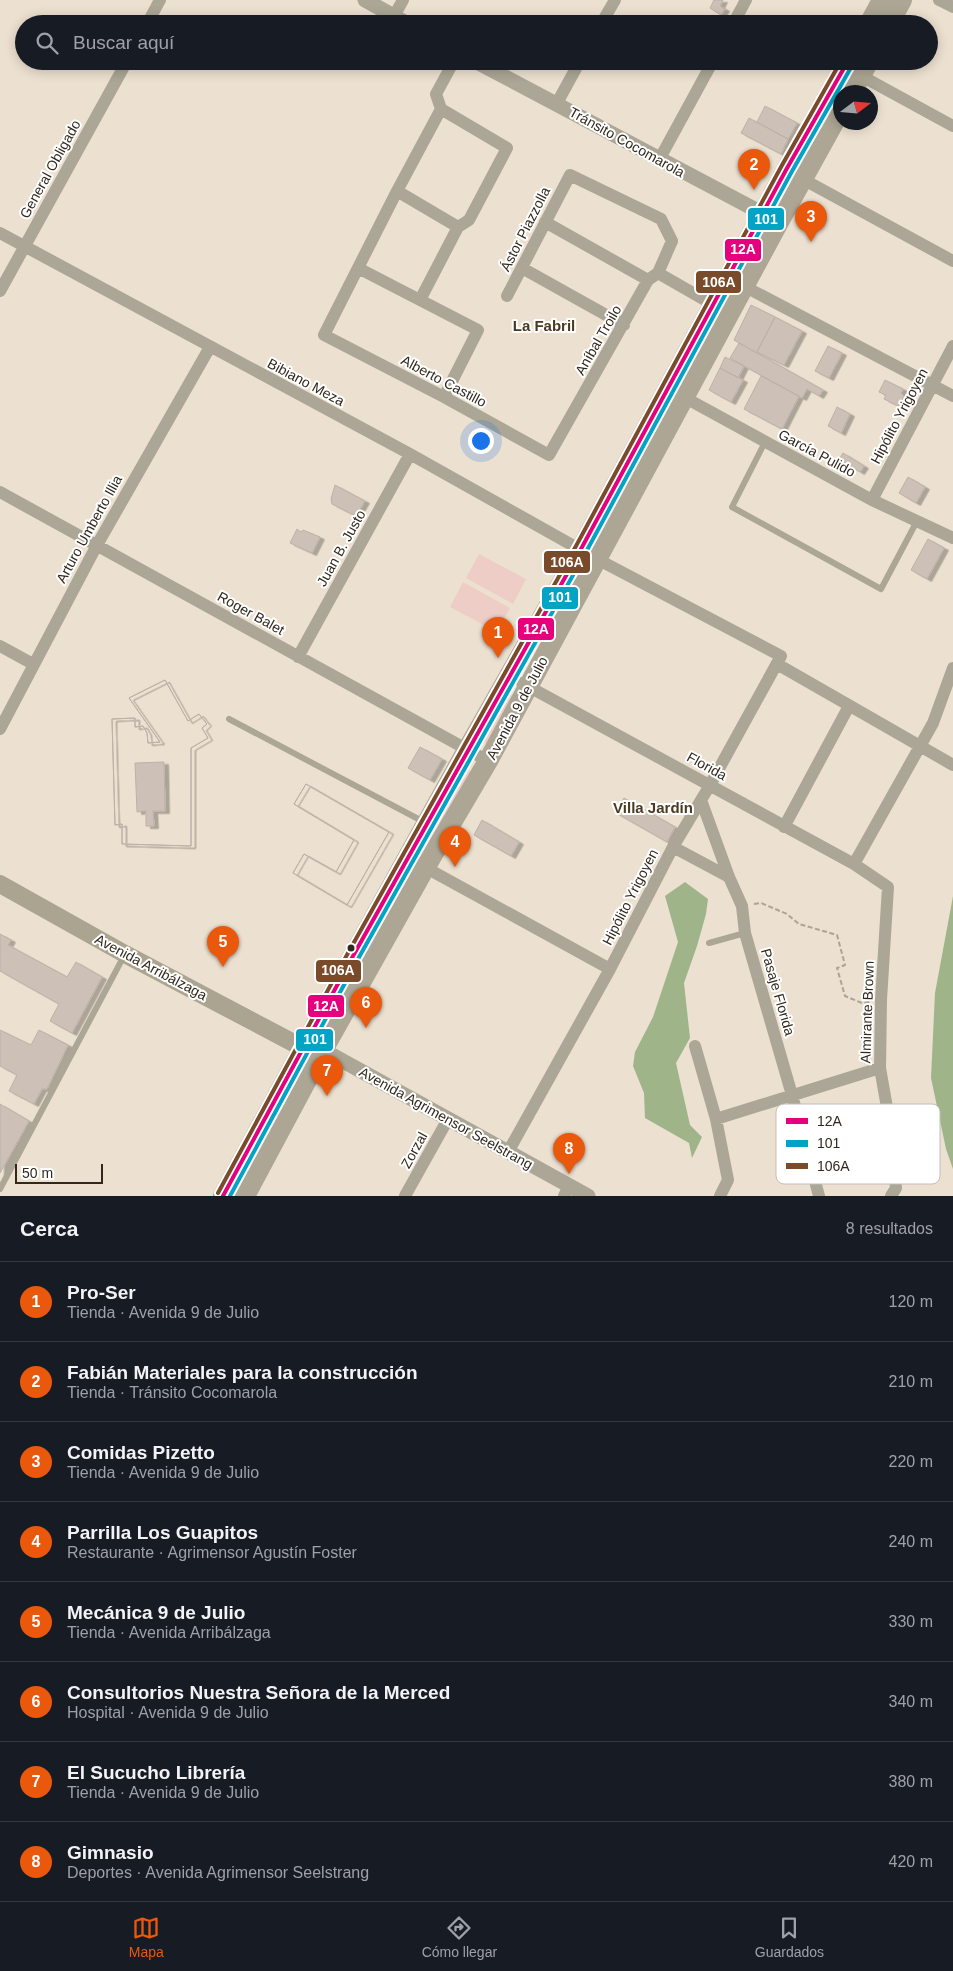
<!DOCTYPE html>
<html lang="es">
<meta charset="utf-8">
<style>
body{margin:0;font-family:Arial,sans-serif;background:#242831;color:#f1f3f6}
.compass{position:absolute;left:833px;top:85px;width:45px;height:45px;border-radius:50%;background:#171b24;box-shadow:0 2px 12px #0003;rotate:74deg}
.scale{position:absolute;left:15px;bottom:12px;width:88px;box-sizing:border-box;padding-left:5px;border:2px solid #31281d;border-top:0;font-size:14px;line-height:18px;white-space:nowrap;color:#31281d;-webkit-text-stroke:4px #fff;paint-order:stroke}
.you{position:absolute;left:480px;top:440px;width:18px;height:18px;margin:-12px;border:4px solid #fff;border-radius:50%;background:#1a73e8;box-shadow:0 0 0 8px #1a73e833}
.badge{display:grid;place-items:center;width:32px;height:32px;border-radius:50%;background:#ea580c;color:#fff;font-size:16px;font-weight:700}
.pin{position:absolute;translate:-50% -41px;filter:drop-shadow(0 1px 2px #0008)}
.pin::after{content:'';position:absolute;top:26px;width:18px;height:15px;background:inherit;clip-path:polygon(0 0,100% 0,50% 100%)}
.list{margin:0;padding:0;list-style:none}
h2{display:flex;justify-content:space-between;align-items:center;height:65px;margin:0;padding:0 20px;font-size:21px}
h2 small{font-size:16px;font-weight:400;color:#9ea1a6}
.list li{display:grid;grid-template-columns:32px 1fr auto;gap:15px;align-items:center;box-sizing:border-box;height:80px;padding:0 20px;border-top:1px solid #363941}
.list b{display:block;font-size:19px;white-space:nowrap}
.list p{margin:0;font-size:16px;white-space:nowrap;color:#9ea1a6}
.list em{font-size:16px;font-style:normal;color:#9ea1a6}
.icon{flex:none;width:28px;height:28px;fill:none;stroke:currentColor;stroke-width:2;stroke-linecap:round;stroke-linejoin:round}
.map{position:relative;flex:none;width:953px;height:1196px;overflow:hidden}
.search{position:absolute;background:#171b24;box-shadow:0 2px 12px #0003;left:15px;right:15px;top:15px;height:55px;display:flex;align-items:center;gap:12px;box-sizing:border-box;padding:0 18px;border-radius:28px;color:#9ea1a6;font-size:19px}
.sheet{height:705px;background:#171b24}
nav{display:flex;justify-content:space-around;align-items:center;box-sizing:border-box;height:70px;border-top:1px solid #363941;background:#171b24;font-size:14px;color:#9ea1a6}
nav a{display:grid;justify-items:center;gap:2px}
nav .on{color:#ea580c}
.map>svg:first-child{display:block}
.green{fill:#eecdc7}
.water{fill:#a0b489}
.building{fill:#cdc1b7;stroke:#bcb1a7;fill-rule:evenodd;filter:url(#shadow)}
.lines{fill:none;stroke-linecap:round;stroke-linejoin:round}
.path{stroke:#aba497;stroke-width:2;stroke-dasharray:5 2.5;stroke-linecap:butt}
.service{stroke:#aba695;stroke-width:6}
.minor{stroke:#aba695;stroke-width:12}
.tertiary{stroke:#aba695;stroke-width:15}
.secondary{stroke:#aaa490;stroke-width:18}
.primary{stroke:#ada694;stroke-width:20}
.bus-1-casing{stroke:#fff;stroke-width:8}
.bus-2-casing{stroke:#fff;stroke-width:8}
.bus-3-casing{stroke:#fff;stroke-width:8}
.bus-1{stroke:#e5007d;stroke-width:4}
.bus-2{stroke:#02a3c5;stroke-width:4}
.bus-3{stroke:#7a4b2a;stroke-width:4}
.bus-dot{fill:#31281d;stroke:#fff;stroke-width:2}
.labels{text-anchor:middle;dominant-baseline:central;stroke-width:4;stroke-linejoin:round;paint-order:stroke}
.street-label{font-size:14px;fill:#31281d;stroke:#fff}
.neighbourhood-label{font-size:15px;font-weight:bold;fill:#4c3920;stroke:#fff}
.key{fill:#fff;stroke:#c1bebb;stroke-width:1}
.key-label{font-size:14px;fill:#31281d}
.line-badge{stroke:#fff;stroke-width:2}
.badge-label{font-size:14px;text-anchor:middle;font-weight:bold;fill:#fff}
</style>
<div class="map">
<svg width="953" height="1196" viewBox="0 0 953 1196">
<defs>
<filter id="shadow"><feDropShadow dx="4.5" dy="2.5" stdDeviation="0" flood-color="#0004"/></filter>
</defs>
<rect width="100%" height="100%" fill="#ece0d0"/>
<!-- green -->
<path class="green" d="M479,554l47,25 -13,25 -47,-26z
M463,582l47,26 -13,24 -47,-25z
M507,693l7,4 -26,47 -7,-3z
M466,769l6,3 -41,76 -7,-4z"/>
<!-- water -->
<path class="water" d="M685,882l23,17 -2,15 -9,32 -13,37 6,55 -14,25 14,62 12,12 -10,21 -3,-15 -44,-25 -1,-25 -11,-27 2,-14 18,-35 25,-75 -13,-46z
M953,896v273l-7,-20 -15,-71 4,-85z"/>
<!-- building -->
<path class="building" d="M714,0h9l-3,6 5,3 -4,6 -11,-7z
M765,106l32,17 -9,16 -31,-17z
M749,118l39,21 -7,15 -40,-21z
M751,305l24,12 -18,35h-2l-21,-12z
M775,317l27,14 -18,34 -27,-13z
M739,343l84,47 -4,6 -12,-7 -5,9 -72,-40z
M828,346l14,7 -13,25 -14,-7z
M725,357l19,9 -6,12 -18,-10z
M720,368l23,12 -12,22 -22,-12z
M761,376l38,20 -17,33 -38,-20z
M885,380l18,9 -2,4 3,3 -5,10 -15,-7 2,-4 -7,-3z
M837,407l13,7 -9,19 -13,-7z
M843,453l21,13 -4,6 -21,-13z
M908,477l17,10 -9,16 -17,-10z
M335,485l30,16 -9,15 -24,-12 -1,-5z
M297,529l4,3 2,-2 17,7 -8,16 -22,-10z
M928,539l16,9 -17,31 -16,-9z
M165,680l23,41 11,-7 8,10 -5,4 6,10 -17,10v98l-69,-2v-20l-7,1 -3,-106 23,-1v9l8,-1 4,7 1,10 12,-1 -31,-44zM164,762l1,49h-12l1,15h-8v-15l-9,1 -2,-49z
M165,680l23,41 11,-7 8,10 -5,4 6,10 -17,10v98l-69,-2v-20l-7,1 -3,-106 23,-1v9l8,-1 4,7 1,10 12,-1 -31,-44z
M420,747l22,12 -12,21 -22,-12z
M306,784l83,48 -42,73 -54,-32 11,-19 32,18 18,-32 -60,-36z
M306,784l83,48 -42,73 -54,-32 11,-19 32,18 18,-32 -60,-36z
M624,798l51,29 -8,15 -51,-29z
M482,820l37,22 -8,14 -37,-21z
M0,934l11,6 -3,5 59,32 9,-15 26,15 -30,56 -22,-12 9,-17 -59,-33z
M0,1030l31,15 8,-15 29,15 -21,44h-5l-8,15 -25,-13 8,-16 -17,-9z
M0,1104l29,17 -29,52z"/>
<g class="lines">
<!-- path -->
<path class="path" d="M754,904l7,-1 26,11 12,10 38,11 8,30 -8,3 8,28 17,7 8,-1"/>
<!-- service -->
<path class="service" d="M765,442l-33,65 149,82 36,-68
M229,719l195,103
M709,943l36,-10
M0,1189l125,-235"/>
<!-- minor -->
<path class="minor" d="M939,0l14,7
M394,16l9,-16
M147,24l13,-24
M601,24l14,-24
M733,24l13,-24
M454,61l-18,33 5,15 -44,82 -73,144 120,62 105,58 99,-175 10,-7 14,-32 -11,-22 -91,-44 -63,121
M856,73l97,53
M557,103l23,-42
M659,160l54,-99
M797,176l156,85
M397,191l61,36
M545,222l103,58
M0,233l410,221 187,105 184,97 -71,129 -37,62 -63,122 -102,183
M358,268l120,62 -34,67
M522,268l102,57
M658,273l61,35
M738,283l215,113
M0,291l127,-230
M420,300l38,-73 11,-7 38,-72 -66,-39
M680,395l192,105 81,38
M0,492l488,269
M872,500l81,-154
M0,646l33,18
M298,657l112,-203
M777,664l176,101
M522,683l332,181 34,23 -7,113 -1,68 11,62 5,58 -5,8
M0,729l97,-184 113,-198
M701,800l28,77 13,29 3,27 47,162 27,101
M784,827l65,-121
M673,847l56,30
M419,864l191,105
M854,864l79,-141 20,-55
M695,1046l21,73 12,61 -8,16
M716,1119l164,-51
M405,1196l43,-77
M564,1196l5,-10"/>
<!-- tertiary -->
<path class="tertiary" d="M365,0l43,24
M475,61l296,157
M314,1049l9,1 265,146"/>
<!-- secondary -->
<path class="secondary" d="M0,884l125,70 178,94"/>
<!-- primary -->
<path class="primary" d="M869,24l13,-24
M889,24l13,-24
M852,92l17,-31
M223,1196l130,-240 114,-206 114,-201 205,-379 62,-109
M245,1196l78,-146 102,-182 63,-107 291,-539 61,-110"/>
<defs>
<path id="bus-1" d="M223,1196l130,-240 228,-407 205,-379 62,-109"/>
<path id="bus-2" d="M230,1196l128,-237 228,-407 205,-379 62,-109"/>
<path id="bus-3" d="M218,1193l130,-240 228,-407 205,-379 60,-106"/>
</defs>
<!-- bus-1 casing -->
<use href="#bus-1" class="bus-1-casing"/>
<!-- bus-2 casing -->
<use href="#bus-2" class="bus-2-casing"/>
<!-- bus-3 casing -->
<use href="#bus-3" class="bus-3-casing"/>
<!-- bus-1 -->
<use href="#bus-1" class="bus-1"/>
<!-- bus-2 -->
<use href="#bus-2" class="bus-2"/>
<!-- bus-3 -->
<use href="#bus-3" class="bus-3"/>
</g>
<!-- markers -->
<circle class="bus-dot" cx="351" cy="948" r="4.5"/>
<g class="labels">
<!-- street labels -->
<g class="street-label">
<text transform="translate(627 142) rotate(29)">Tránsito Cocomarola</text>
<text transform="translate(50 169) rotate(-61)">General Obligado</text>
<text transform="translate(525 229) rotate(-63)">Ástor Piazzolla</text>
<text transform="translate(598 340) rotate(-60)">Aníbal Troilo</text>
<text transform="translate(444 381) rotate(28)">Alberto Castillo</text>
<text transform="translate(306 382) rotate(28)">Bibiano Meza</text>
<text transform="translate(899 416) rotate(-62)">Hipólito Yrigoyen</text>
<text transform="translate(817 453) rotate(28)">García Pulido</text>
<text transform="translate(89 529) rotate(-61)">Arturo Umberto Illia</text>
<text transform="translate(341 548) rotate(-61)">Juan B. Justo</text>
<text transform="translate(251 613) rotate(29)">Roger Balet</text>
<text transform="translate(517 708) rotate(-62)">Avenida 9 de Julio</text>
<text transform="translate(707 766) rotate(29)">Florida</text>
<text transform="translate(630 897) rotate(-63)">Hipólito Yrigoyen</text>
<text transform="translate(151 967) rotate(28)">Avenida Arribálzaga</text>
<text transform="translate(778 992) rotate(74)">Pasaje Florida</text>
<text transform="translate(867 1012) rotate(-88)">Almirante Brown</text>
<text transform="translate(446 1118) rotate(29)">Avenida Agrimensor Seelstrang</text>
<text transform="translate(414 1150) rotate(-61)">Zorzal</text>
</g>
<!-- neighbourhood labels -->
<g class="neighbourhood-label">
<text x="544" y="325">La Fabril</text>
<text x="653" y="807">Villa Jardín</text>
</g>
</g>
<!-- legend -->
<rect x="776" y="1104" width="164" height="80" rx="8" class="key"/>
<rect x="786" y="1118" width="22" height="6" fill="#e5007d"/>
<rect x="786" y="1140" width="22" height="7" fill="#02a3c5"/>
<rect x="786" y="1163" width="22" height="6" fill="#7a4b2a"/>
<g class="key-label">
<text x="817" y="1126">12A</text>
<text x="817" y="1148">101</text>
<text x="817" y="1171">106A</text>
</g>
<g class="line-badge">
<rect x="747" y="207" width="38" height="24" rx="5" fill="#02a3c5"/>
<rect x="724" y="238" width="38" height="24" rx="5" fill="#e5007d"/>
<rect x="695" y="270" width="47" height="24" rx="5" fill="#7a4b2a"/>
<rect x="543" y="550" width="48" height="24" rx="5" fill="#7a4b2a"/>
<rect x="541" y="586" width="38" height="24" rx="5" fill="#02a3c5"/>
<rect x="517" y="617" width="38" height="24" rx="5" fill="#e5007d"/>
<rect x="315" y="959" width="47" height="24" rx="5" fill="#7a4b2a"/>
<rect x="307" y="994" width="38" height="24" rx="5" fill="#e5007d"/>
<rect x="295" y="1028" width="39" height="24" rx="5" fill="#02a3c5"/>
</g>
<g class="badge-label">
<text x="766" y="224">101</text>
<text x="743" y="254">12A</text>
<text x="719" y="287">106A</text>
<text x="567" y="567">106A</text>
<text x="560" y="602">101</text>
<text x="536" y="634">12A</text>
<text x="338" y="975">106A</text>
<text x="326" y="1011">12A</text>
<text x="315" y="1044">101</text>
</g>
</svg>
<svg class="compass" viewBox="-18 -18 36 36"><path d="M0-13l5 13h-10z" fill="#e53935"/><path d="M0 13l5-13h-10z" fill="#9ea1a6"/></svg>
<div class="scale">50 m</div>
<div class="you"></div>
<div class="pin badge" style="left:498px;top:658px">1</div>
<div class="pin badge" style="left:754px;top:190px">2</div>
<div class="pin badge" style="left:811px;top:242px">3</div>
<div class="pin badge" style="left:455px;top:867px">4</div>
<div class="pin badge" style="left:223px;top:967px">5</div>
<div class="pin badge" style="left:366px;top:1028px">6</div>
<div class="pin badge" style="left:327px;top:1096px">7</div>
<div class="pin badge" style="left:569px;top:1174px">8</div>
<div class="search"><svg class="icon" aria-label="search" viewBox="0 0 24 24"><circle cx="10" cy="10" r="6"/><path d="M15 15l6 6"/></svg>Buscar aquí</div>
</div>
<section class="sheet">
<h2>Cerca<small>8 resultados</small></h2>
<ul class="list">
<li><span class="badge">1</span><div><b>Pro-Ser</b><p>Tienda · Avenida 9 de Julio</p></div><em>120 m</em></li>
<li><span class="badge">2</span><div><b>Fabián Materiales para la construcción</b><p>Tienda · Tránsito Cocomarola</p></div><em>210 m</em></li>
<li><span class="badge">3</span><div><b>Comidas Pizetto</b><p>Tienda · Avenida 9 de Julio</p></div><em>220 m</em></li>
<li><span class="badge">4</span><div><b>Parrilla Los Guapitos</b><p>Restaurante · Agrimensor Agustín Foster</p></div><em>240 m</em></li>
<li><span class="badge">5</span><div><b>Mecánica 9 de Julio</b><p>Tienda · Avenida Arribálzaga</p></div><em>330 m</em></li>
<li><span class="badge">6</span><div><b>Consultorios Nuestra Señora de la Merced</b><p>Hospital · Avenida 9 de Julio</p></div><em>340 m</em></li>
<li><span class="badge">7</span><div><b>El Sucucho Librería</b><p>Tienda · Avenida 9 de Julio</p></div><em>380 m</em></li>
<li><span class="badge">8</span><div><b>Gimnasio</b><p>Deportes · Avenida Agrimensor Seelstrang</p></div><em>420 m</em></li>
</ul>
</section>
<nav>
<a class="on"><svg class="icon" aria-label="map" viewBox="0 0 24 24"><path d="M3 6l6-2 6 2 6-2v14l-6 2-6-2-6 2zM9 4v14M15 6v14"/></svg>Mapa</a>
<a><svg class="icon" aria-label="directions" viewBox="0 0 24 24"><path d="M12 3l9 9-9 9-9-9zM9 14v-3h6M13 9l2 2-2 2"/></svg>Cómo llegar</a>
<a><svg class="icon" aria-label="saved" viewBox="0 0 24 24"><path d="M7 4h10v16l-5-4-5 4z"/></svg>Guardados</a>
</nav>
